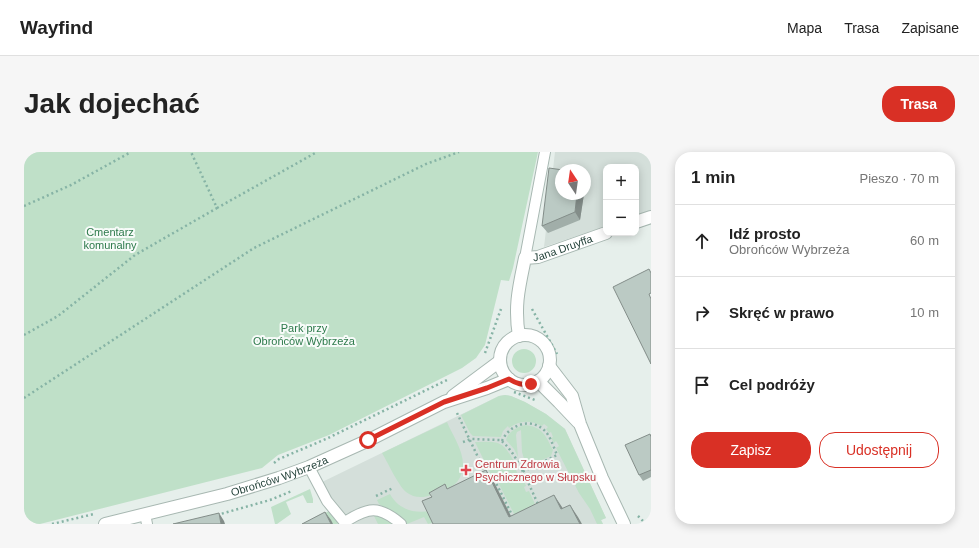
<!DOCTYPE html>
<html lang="pl">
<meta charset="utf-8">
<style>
body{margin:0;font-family:Helvetica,sans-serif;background:#f6f6f6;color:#222}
.controls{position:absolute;right:12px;top:12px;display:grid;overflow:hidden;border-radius:8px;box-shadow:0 2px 10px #0003}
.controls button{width:36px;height:36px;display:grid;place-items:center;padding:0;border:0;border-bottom:1px solid #e0e0e0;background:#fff;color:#222;font:20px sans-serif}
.compass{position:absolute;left:531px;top:12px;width:36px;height:36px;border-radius:50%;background:#fff;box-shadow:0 2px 10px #0003;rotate:347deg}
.stop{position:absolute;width:12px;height:12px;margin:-9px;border:3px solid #d93025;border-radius:50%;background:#fff}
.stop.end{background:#d93025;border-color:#fff;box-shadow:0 1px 4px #0008}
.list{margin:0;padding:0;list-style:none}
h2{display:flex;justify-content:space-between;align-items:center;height:52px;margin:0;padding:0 16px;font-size:17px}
h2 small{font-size:13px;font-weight:400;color:#767676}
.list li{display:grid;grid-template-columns:26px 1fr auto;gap:12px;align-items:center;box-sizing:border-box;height:72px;padding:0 16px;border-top:1px solid #e0e0e0}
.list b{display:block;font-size:15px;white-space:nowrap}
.list p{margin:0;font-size:13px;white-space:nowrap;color:#767676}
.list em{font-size:13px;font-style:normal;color:#767676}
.actions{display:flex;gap:8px;padding:12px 16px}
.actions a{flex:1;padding:9px 0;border:1px solid #d93025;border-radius:16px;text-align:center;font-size:14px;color:#d93025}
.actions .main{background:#d93025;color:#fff}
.icon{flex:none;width:22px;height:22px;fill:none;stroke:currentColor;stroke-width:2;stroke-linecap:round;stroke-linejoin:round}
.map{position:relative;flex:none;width:627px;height:372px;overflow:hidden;border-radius:16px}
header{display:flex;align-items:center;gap:24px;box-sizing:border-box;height:56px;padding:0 20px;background:#fff;border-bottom:1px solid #e0e0e0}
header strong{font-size:19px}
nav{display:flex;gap:22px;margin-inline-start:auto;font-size:14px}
.intro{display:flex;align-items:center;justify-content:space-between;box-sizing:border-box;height:96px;padding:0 24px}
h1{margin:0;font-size:28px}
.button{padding:10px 18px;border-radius:16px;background:#d93025;color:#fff;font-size:14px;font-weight:700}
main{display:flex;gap:24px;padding:0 24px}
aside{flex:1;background:#fff;border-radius:16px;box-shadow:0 2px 10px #0003}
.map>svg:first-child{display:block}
.built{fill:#d4dfda;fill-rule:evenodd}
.green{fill:#bfe0c8}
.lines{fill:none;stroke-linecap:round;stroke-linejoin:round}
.service-casing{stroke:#a8b8b2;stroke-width:12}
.minor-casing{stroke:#a8b8b2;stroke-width:14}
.tertiary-casing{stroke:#a8b8b2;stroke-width:14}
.path{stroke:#86b3a5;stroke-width:2.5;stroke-dasharray:2 3;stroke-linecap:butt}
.service{stroke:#fff;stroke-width:10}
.minor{stroke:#fff;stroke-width:12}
.tertiary{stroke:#fff;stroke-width:12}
.wall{fill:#a1aea9}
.shaded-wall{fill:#838d89}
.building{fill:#bbcac4;stroke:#838d89}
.route{stroke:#d93025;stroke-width:5}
.health-dot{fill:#e0444e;stroke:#f7fbf9;stroke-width:1.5}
.labels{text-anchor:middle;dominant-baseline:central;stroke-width:4;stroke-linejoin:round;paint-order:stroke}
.park-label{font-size:11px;fill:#2d7a4b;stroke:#f7fbf9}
.street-label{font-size:11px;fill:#24423a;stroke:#f7fbf9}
.health-label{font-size:11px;fill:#be3a42;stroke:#f7fbf9;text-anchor:start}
</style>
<header>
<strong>Wayfind</strong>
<nav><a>Mapa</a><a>Trasa</a><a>Zapisane</a></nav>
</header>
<div class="intro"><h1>Jak dojechać</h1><a class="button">Trasa</a></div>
<main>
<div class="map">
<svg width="627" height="372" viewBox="0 0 627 372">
<rect width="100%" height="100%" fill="#e6efeb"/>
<!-- built -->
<path class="built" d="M531,0h96v58l-15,5v-48h-30v59l-62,21zM537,18h24v24h-24z
M481,243l6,1 14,6 21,12 19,15 41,89 -5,2 2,4h-257l-28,-40 181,-88z"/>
<!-- green -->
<path class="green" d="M0,0h514l-25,116 -4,13 -8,-1 -16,65 -9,13 -14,10 -133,67 -51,20 -16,13 -222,56h-16z
M488 209a12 12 0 1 1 24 0a12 12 0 1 1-24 0Z
M481,243l6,1 14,6 21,12 19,15 41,89 -5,2 2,4h-6l-7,-15 -11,-16 -23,-45 3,-2 -3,-5 -2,2 -3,-5 2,-1 -2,-5 -2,1 -3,-4 2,-2 -4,-3 -2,2c-12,-6 -22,-6 -33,2l-1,-2 -5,5 -2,6 -28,-1 -3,-3 -9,-18 38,-19z
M423,270c5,12 16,28 16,42 0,6 -2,13 -6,18 -3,4 -8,5 -13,8 -12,5 -25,12 -38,2 -8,-7 -18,-29 -24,-39z
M501,273c18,2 20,10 28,25l-2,6 -20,9 -8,-1 2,-2 -3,-10 -1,-22 -4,2 -1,3 2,22 -4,-8 -8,-9c2,-8 11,-13 19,-15z
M451,290c21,0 27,-3 38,18l-2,1 3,5 2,-1 2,4 -2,1 2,5 3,-1 5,12 -2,1 2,5 3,-1 6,13 -2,1 2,3 -16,16 -24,-48 -3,1z
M286,337l3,10v4h-6l-4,-8 -17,7 5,12 -14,10h-2l-4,-17z
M366,342c8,15 24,20 40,17l5,11 -7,2 -4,-7 -17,7 -3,-4 -25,-16 -2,-4z
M305,359l5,4 4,9h-34z
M349,362l12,4 8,6h-15z"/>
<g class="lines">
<defs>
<path id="service" d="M501,106l20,-106
M285,315l18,34 19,23
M121,362l2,10
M321,370c23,-15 34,-17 56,2"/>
<g id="minor">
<path d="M612,70l15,-5"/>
<path id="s1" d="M495,184c-5,-30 0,-49 6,-78l13,-1 68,-24"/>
</g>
<g id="tertiary">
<circle cx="501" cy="208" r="25"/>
<path d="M525,214l23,30 8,28 22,54 22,46"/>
<path d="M514,229l21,21 19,20"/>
<path d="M429,244l47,-35"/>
<path id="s2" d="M81,372l122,-30 52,-16 30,-11 60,-27 75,-38 43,-14 22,-9"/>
</g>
</defs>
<!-- service casing -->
<use href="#service" class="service-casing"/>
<!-- minor casing -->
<use href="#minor" class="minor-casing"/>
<!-- tertiary casing -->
<use href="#tertiary" class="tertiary-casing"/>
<!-- path -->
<path class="path" d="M0,54l47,-21 60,-33
M193,56l100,-56
M508,157l25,45
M0,183l34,-19 77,-61 82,-47 -26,-56
M461,201l16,-44
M490,240l21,8
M0,246l230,-150 172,-84 33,-12
M433,261l29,61
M478,289c7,-16 28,-24 42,-11 6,5 10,18 13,25l-35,17
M439,290l8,-3 29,1c16,10 30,48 39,66
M250,311l5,-4 47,-20 123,-60
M466,329l4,-2 19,38
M352,344l17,-8
M193,363l53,-15 22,-9
M614,364l8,8
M28,372l42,-10"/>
<!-- service -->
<use href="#service" class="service"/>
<!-- minor -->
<use href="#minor" class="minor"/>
<!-- tertiary -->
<use href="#tertiary" class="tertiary"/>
</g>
<!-- wall -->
<path class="wall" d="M537,42h23l-4,26 -32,13 -6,-7z
M627,284v41l-8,4 -4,-6z"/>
<!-- shaded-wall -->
<path class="shaded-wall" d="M553,42h7l-4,26 -5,-8z
M462,318l8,12 21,42 -6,-7z
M530,343l8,12 7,13 -8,-11z
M546,353l8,12 4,7h-2z
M301,360l6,8 2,4h-2z
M195,361l5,8 1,3h-4z"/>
<!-- building -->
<path class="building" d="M525,16l14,2h-2v24h16l-2,18 -33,14z
M625,117l2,4v20l-2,1 2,5v65l-38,-77z
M626,282l1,3v33l-12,5 -14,-30z
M462,318l23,47 45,-22 7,14 9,-4 10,19h-147l-11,-23 10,-4 -3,-4 16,-9 2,5z
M301,360l6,12h-29z
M195,361l2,11h-48z"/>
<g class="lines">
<!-- route -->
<path class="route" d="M344,288l76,-38 43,-14 22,-9c8,5 13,6 22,5"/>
</g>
<!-- markers -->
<path class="health-dot" d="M440 312h4v4h4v4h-4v4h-4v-4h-4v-4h4z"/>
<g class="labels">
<!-- park labels -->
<g class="park-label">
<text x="86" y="80">Cmentarz<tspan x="86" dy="13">komunalny</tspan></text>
<text x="280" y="176">Park przy<tspan x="280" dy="13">Obrońców Wybrzeża</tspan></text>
</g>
<!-- street labels -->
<g class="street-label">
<text stroke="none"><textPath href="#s1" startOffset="118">Jana Druyffa</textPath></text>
<text stroke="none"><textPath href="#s2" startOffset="181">Obrońców Wybrzeża</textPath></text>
</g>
<!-- health labels -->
<g class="health-label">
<text x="451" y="312">Centrum Zdrowia<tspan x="451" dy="13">Psychicznego w Słupsku</tspan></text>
</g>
</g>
</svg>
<div class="controls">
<button>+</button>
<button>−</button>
</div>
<svg class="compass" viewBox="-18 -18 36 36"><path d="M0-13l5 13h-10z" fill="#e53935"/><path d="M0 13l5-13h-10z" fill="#767676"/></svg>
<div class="stop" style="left:344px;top:288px"></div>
<div class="stop end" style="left:507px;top:232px"></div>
</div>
<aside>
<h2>1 min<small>Pieszo · 70 m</small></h2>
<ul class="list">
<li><svg class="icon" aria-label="ahead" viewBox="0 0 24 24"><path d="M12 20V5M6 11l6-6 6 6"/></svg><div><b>Idź prosto</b><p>Obrońców Wybrzeża</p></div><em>60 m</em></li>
<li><svg class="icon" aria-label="right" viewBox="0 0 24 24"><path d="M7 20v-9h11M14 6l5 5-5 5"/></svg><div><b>Skręć w prawo</b></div><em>10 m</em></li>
<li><svg class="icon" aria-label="arrive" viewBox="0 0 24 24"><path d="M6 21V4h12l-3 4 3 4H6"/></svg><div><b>Cel podróży</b></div></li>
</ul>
<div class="actions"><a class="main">Zapisz</a><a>Udostępnij</a></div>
</aside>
</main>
